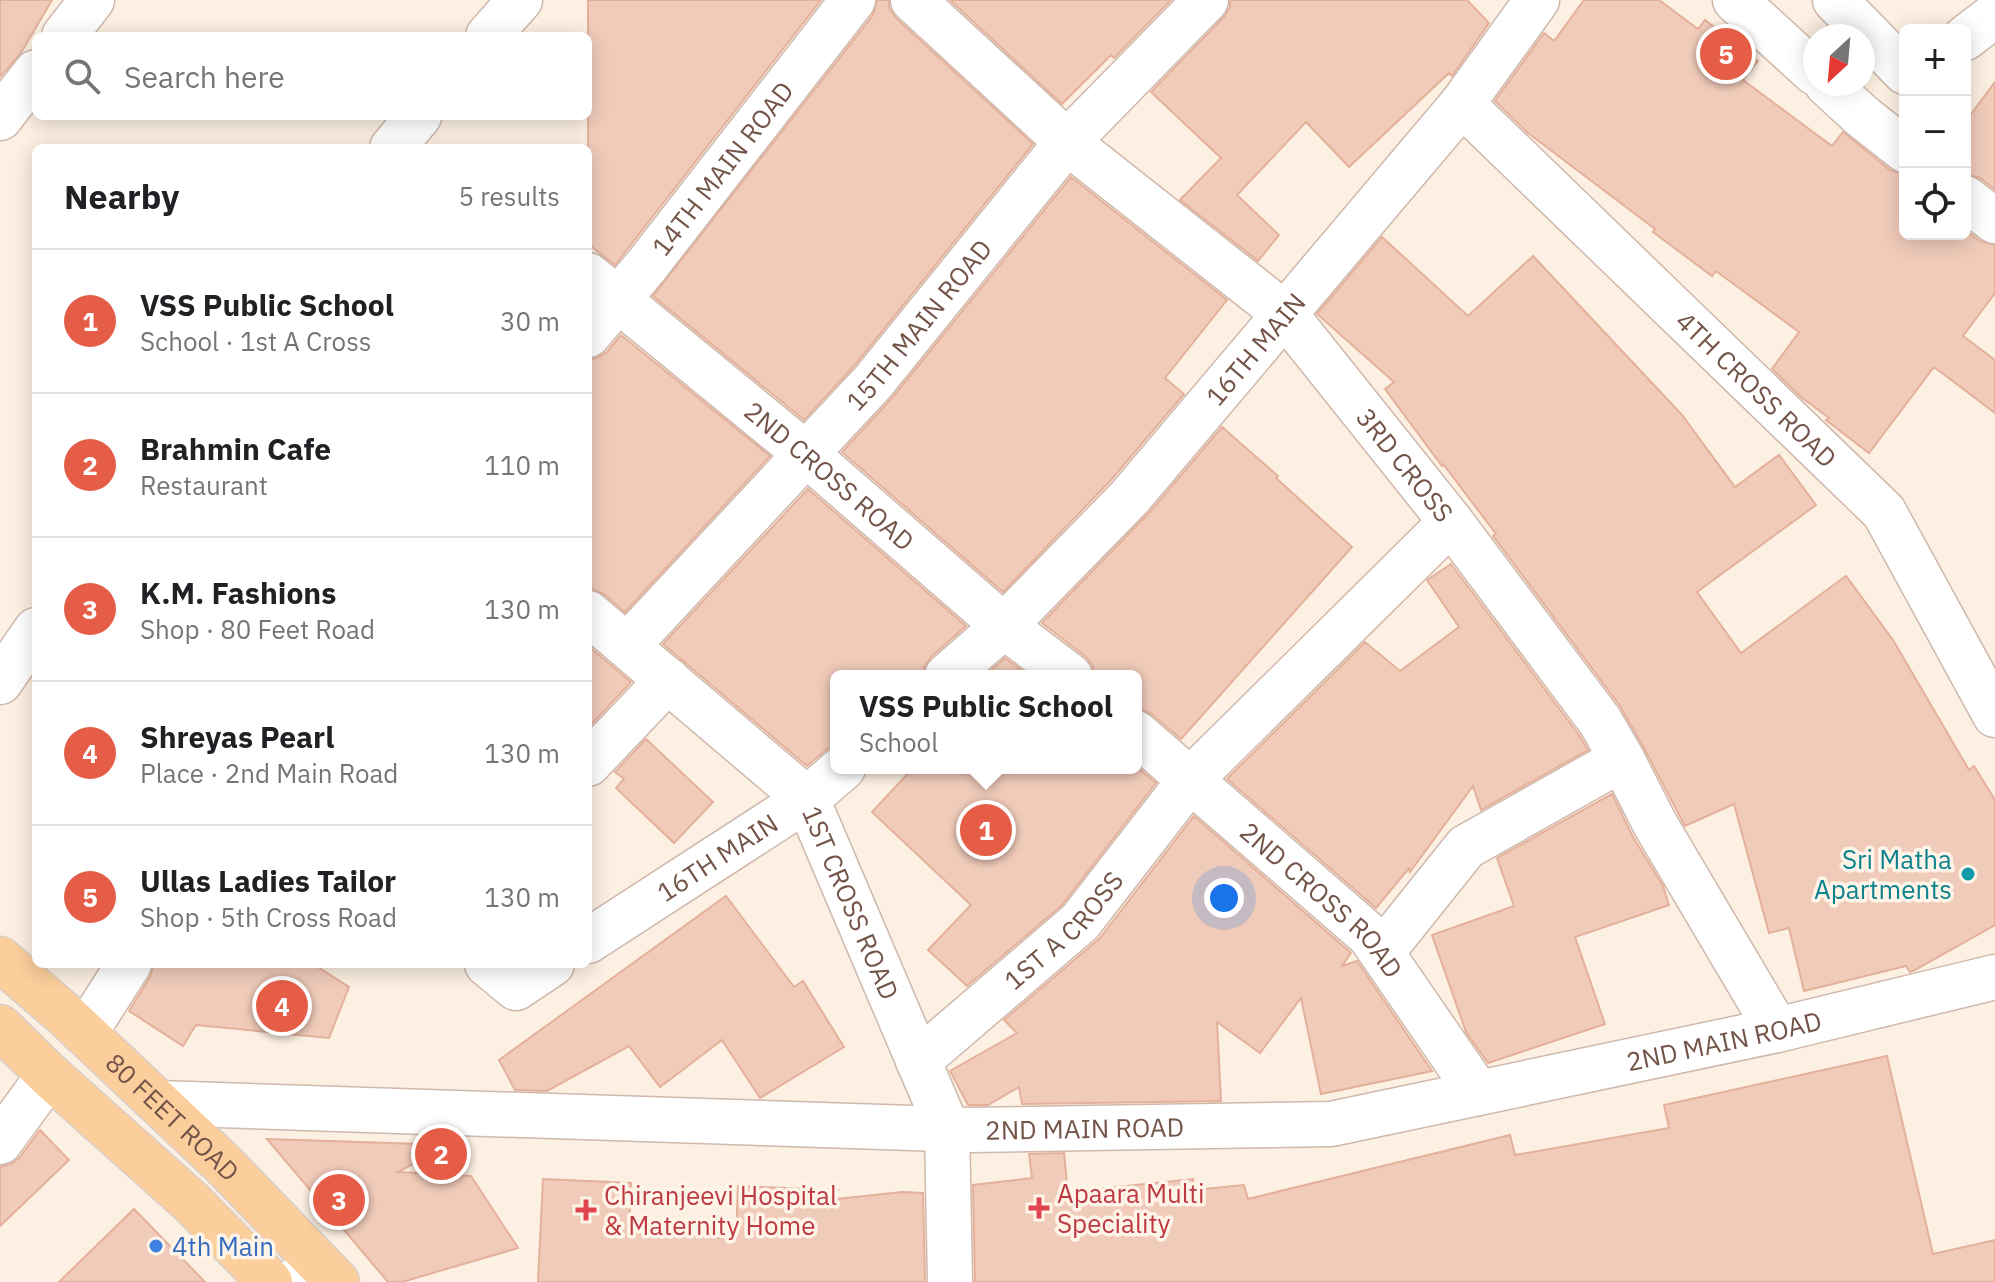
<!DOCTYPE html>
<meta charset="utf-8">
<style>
body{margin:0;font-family:"IBM Plex Sans",sans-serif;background:#f6f6f6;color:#202124}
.controls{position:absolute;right:24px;top:24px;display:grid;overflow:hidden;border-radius:12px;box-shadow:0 4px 20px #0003}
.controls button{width:72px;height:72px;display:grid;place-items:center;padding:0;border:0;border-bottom:2px solid #e0e0e0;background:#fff;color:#202124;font:40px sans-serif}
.compass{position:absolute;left:1803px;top:24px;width:72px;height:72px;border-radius:50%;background:#fff;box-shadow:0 4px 20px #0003;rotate:206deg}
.you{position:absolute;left:1224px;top:898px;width:28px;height:28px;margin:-20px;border:6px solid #fff;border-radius:50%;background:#1a73e8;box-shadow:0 0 0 12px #1a73e833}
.badge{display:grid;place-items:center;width:52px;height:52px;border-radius:50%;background:#e65d47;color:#fff;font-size:26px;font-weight:700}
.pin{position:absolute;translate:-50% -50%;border:4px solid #fff;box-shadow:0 2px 8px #0006}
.popup{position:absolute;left:830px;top:670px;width:312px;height:104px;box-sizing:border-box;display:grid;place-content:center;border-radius:12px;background:#fff;filter:drop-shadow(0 2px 6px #0005);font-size:26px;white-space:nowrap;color:#757577}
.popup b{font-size:30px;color:#202124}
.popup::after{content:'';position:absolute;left:50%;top:100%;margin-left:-16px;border:16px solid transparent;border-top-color:#fff}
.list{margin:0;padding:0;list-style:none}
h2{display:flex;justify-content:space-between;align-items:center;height:104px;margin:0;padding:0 32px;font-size:34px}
h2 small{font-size:26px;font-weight:400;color:#757577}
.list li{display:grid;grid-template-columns:52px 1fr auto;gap:24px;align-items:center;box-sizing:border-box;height:144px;padding:0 32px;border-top:2px solid #e0e0e0}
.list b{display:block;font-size:30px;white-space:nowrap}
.list p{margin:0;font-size:26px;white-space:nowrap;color:#757577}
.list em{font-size:26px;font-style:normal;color:#757577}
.icon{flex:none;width:44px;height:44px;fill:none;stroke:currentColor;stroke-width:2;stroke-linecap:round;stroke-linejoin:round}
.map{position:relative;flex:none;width:1995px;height:1282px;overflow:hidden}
.search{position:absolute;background:#fff;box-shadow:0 4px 20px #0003;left:32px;top:32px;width:560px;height:88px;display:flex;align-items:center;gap:20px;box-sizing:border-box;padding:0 28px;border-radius:12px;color:#757577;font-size:30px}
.panel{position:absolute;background:#fff;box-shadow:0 4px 20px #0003;left:32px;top:144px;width:560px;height:824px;border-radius:12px}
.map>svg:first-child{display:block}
.building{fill:#f1cbba;stroke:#e4b09b;stroke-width:2}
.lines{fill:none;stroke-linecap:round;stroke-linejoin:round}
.minor-casing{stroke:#cfb8ac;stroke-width:47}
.major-casing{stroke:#d8cfcc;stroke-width:47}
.minor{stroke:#fff;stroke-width:44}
.major{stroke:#fbce9b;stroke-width:44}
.culture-dot{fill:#0f9aa8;stroke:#fff4e8;stroke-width:3}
.health-dot{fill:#e0444e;stroke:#fff4e8;stroke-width:3}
.shop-dot{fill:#3f7fe0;stroke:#fff4e8;stroke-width:3}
.labels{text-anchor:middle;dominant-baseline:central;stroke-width:7;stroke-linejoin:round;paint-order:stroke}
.street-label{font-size:26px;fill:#735449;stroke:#fff4e8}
.culture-label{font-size:26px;fill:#0d838f;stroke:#fff4e8;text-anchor:end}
.health-label{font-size:26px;fill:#be3a42;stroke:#fff4e8;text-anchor:start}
.shop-label{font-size:26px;fill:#366cbe;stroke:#fff4e8;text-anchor:start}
</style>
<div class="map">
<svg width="1995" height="1282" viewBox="0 0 1995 1282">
<rect width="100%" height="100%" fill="#fcf0e2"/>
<!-- building -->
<path class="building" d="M0,0h52l-31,53 -21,24z
M588,0h233l-206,265 -27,-21z
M877,0h12v8l7,10 137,126 -179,222 -50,54 -151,-124 220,-281z
M950,0h221l-57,58 -3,-3 -49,49z
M1230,0h237l22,23 -37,53 -3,-3 -100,94 -43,-45 -69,73 42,40 -21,26 -78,-61 41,-42 -70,-66 73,-75 6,-10z
M1584,0h75l39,29 7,-9 53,41 -15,19 89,66 11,-14 47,38 15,4v60h60v-4l15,11 15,4v48l-32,43 32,24v53l-61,-46 -65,86 -43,-33 3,-2 -28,-21 -29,-28 27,-37 -83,-61 -4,5 -59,-44 2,-3 -127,-96 -33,-32 49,-68 10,8z
M1995,82v108l-15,-12 -15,-4v-52z
M1071,177l156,123 -62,78 19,16 -73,86 -108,112 -161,-140 50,-54z
M1382,237l86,79 65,-60 149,159 53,72 44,-32 37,50 -119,87 44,61 105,-77 47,64 76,130 5,-4 21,34v125l-82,46 -3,1 -4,-6 -102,25 -15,-63 -20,5 -35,-129 -49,22 -41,-78 -24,-42 -127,-170 3,-2 -52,-69 -2,1 -57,-77 9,-7 -77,-68z
M621,335l149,121 -145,156 -21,-18 -11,-5h-5v-229l9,-2 10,-6z
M1222,427l56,49 -2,2 76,69 -171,192 -29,-25 -11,-5h-5v-33h-42l-1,-10 -7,-9 -44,-34 107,-110z
M808,489l158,137 -35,31 -7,10 -1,9h-87v68l-9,5 -20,17 -144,-122z
M1451,564l128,171 9,15 -107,60 -8,-24 -63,86 -1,-4 -33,40 -149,-129 138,-137 35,29 59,-44 -32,-47z
M588,646l43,36 -43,46z
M1005,658l24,18h-44z
M646,739l67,63 -39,41 -58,-55 8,-9 -9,-7z
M913,768h225l18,15 -94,122 -95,81 -39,-36 43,-45 -99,-93z
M1612,794l21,43 30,49 6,19 -94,32 30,87 -117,39 -22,-31 -34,-97 82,-29 -17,-48z
M1194,816l157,137 -9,13 15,-5 75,110 -111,23 -20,-96 -41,55 -43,-31 4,79 -199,3 -3,-17 -31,18h-20l-18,-34 67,-38 -13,-13 96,-82z
M726,896l68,91 9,-6 41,66 -84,51 -38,-58 -62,47 -31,-41 -82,45 -32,-1 -16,-30z
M154,964h159l36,23 -20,51 -133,-13 -13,21 -54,-35 21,-34z
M1887,1056l46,198 62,-14v42h-1020l-2,-97 59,-7 -3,-24 35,-1 4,39 125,-13 1,11 50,-5 4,14 262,-64 5,20 154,-27 -5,-23z
M40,1130l29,30 -69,66v-59l11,-3 9,-7z
M267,1139l182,6 -51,27 73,4 47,72 -116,34h-14z
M543,1179l88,4 -2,50 107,6 2,-53 99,4 -19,11 84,-9 21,1 2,89h-387z
M134,1209l71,73h-146z"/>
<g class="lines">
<defs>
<g id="minor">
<path id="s1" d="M913,0l154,142 218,172 166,208 149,199 22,38 33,65 122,206"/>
<path d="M1735,0l80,73"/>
<path d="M1835,0l70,72"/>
<path d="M64,36l28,-36"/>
<path d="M488,36l32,-36"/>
<path d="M1965,38l30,-23"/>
<path d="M1827,84l36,33 42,33"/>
<path id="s2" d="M1462,104l422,408 111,203"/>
<path d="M0,118l36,-46"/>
<path d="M392,148l27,-32"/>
<path d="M1965,198l30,23"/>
<path id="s3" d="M588,275l218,179 198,172 66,50"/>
<path id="s4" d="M588,335l59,-70 206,-265"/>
<path id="s5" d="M588,613l219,186 140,329 3,154"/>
<path id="s6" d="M627,646l246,-264 194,-240 139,-142"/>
<path id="s7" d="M947,676l57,-50 126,-129 332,-393 75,-104"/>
<path d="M0,682l36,-52"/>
<path id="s8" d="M1136,733l234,203 108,157"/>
<path d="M588,764l80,-84"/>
<path id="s9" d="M588,941l219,-142 36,-31"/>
<path d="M1382,952l84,-105 156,-88"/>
<path d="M487,964l29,24 36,-24"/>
<path d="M85,1033l44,-69"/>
<path id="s10" d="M918,1061l162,-139 110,-142 261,-258"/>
<path id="s11" d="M159,1103l813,27 359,-6 446,-94 218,-53"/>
<path d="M0,1142l49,-67"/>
<path d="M294,1282l22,-21"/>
</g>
<g id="major">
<path id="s12" d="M0,959l64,55 159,150 114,118"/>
<path d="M0,1027l49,48 142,127 79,80"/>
</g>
</defs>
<!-- minor casing -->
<use href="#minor" class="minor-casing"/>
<!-- major casing -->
<use href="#major" class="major-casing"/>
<!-- minor -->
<use href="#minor" class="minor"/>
<!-- major -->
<use href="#major" class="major"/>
</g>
<!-- markers -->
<circle class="culture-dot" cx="1968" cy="874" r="8"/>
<g class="health-dot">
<path d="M1035 1196h8v8h8v8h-8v8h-8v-8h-8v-8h8z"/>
<path d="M582 1198h8v8h8v8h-8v8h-8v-8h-8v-8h8z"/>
</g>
<circle class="shop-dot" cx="156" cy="1246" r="8"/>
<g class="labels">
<!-- street labels -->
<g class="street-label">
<text stroke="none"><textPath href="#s4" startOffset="214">14TH MAIN ROAD</textPath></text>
<text stroke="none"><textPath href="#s6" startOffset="434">15TH MAIN ROAD</textPath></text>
<text stroke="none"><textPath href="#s7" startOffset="450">16TH MAIN</textPath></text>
<text stroke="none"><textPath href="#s2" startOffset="410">4TH CROSS ROAD</textPath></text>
<text stroke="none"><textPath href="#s1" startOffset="680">3RD CROSS</textPath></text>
<text stroke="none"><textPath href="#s3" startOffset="314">2ND CROSS ROAD</textPath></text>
<text stroke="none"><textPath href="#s9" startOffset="154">16TH MAIN</textPath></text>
<text stroke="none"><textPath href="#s8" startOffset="250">2ND CROSS ROAD</textPath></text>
<text stroke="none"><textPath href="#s5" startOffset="400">1ST CROSS ROAD</textPath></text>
<text stroke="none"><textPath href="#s10" startOffset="196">1ST A CROSS</textPath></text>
<text stroke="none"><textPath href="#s11" startOffset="1574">2ND MAIN ROAD</textPath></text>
<text stroke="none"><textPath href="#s12" startOffset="234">80 FEET ROAD</textPath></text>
<text stroke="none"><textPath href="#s11" startOffset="926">2ND MAIN ROAD</textPath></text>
</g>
<!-- culture labels -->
<g class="culture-label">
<text x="1952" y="859">Sri Matha<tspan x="1952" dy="30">Apartments</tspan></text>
</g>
<!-- health labels -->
<g class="health-label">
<text x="1057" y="1193">Apaara Multi<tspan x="1057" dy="30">Speciality</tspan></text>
<text x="604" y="1195">Chiranjeevi Hospital<tspan x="604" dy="30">&amp; Maternity Home</tspan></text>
</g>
<!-- shop labels -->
<g class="shop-label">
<text x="172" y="1246">4th Main</text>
</g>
</g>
</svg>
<div class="controls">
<button>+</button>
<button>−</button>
<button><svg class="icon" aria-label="locate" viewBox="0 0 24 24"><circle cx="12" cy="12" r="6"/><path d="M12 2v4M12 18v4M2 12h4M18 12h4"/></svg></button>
</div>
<svg class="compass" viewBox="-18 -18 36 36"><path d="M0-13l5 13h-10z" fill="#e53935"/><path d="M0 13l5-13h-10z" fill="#757577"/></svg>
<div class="you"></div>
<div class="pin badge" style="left:986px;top:830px">1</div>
<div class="popup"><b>VSS Public School</b>School</div>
<div class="pin badge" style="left:441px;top:1154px">2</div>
<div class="pin badge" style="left:339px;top:1200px">3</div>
<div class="pin badge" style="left:282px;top:1006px">4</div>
<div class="pin badge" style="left:1726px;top:54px">5</div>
<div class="search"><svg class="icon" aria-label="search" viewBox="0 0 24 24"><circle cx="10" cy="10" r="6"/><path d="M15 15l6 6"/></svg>Search here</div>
<section class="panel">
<h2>Nearby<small>5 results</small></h2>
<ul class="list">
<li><span class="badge">1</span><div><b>VSS Public School</b><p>School · 1st A Cross</p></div><em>30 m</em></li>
<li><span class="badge">2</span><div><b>Brahmin Cafe</b><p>Restaurant</p></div><em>110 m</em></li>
<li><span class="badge">3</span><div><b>K.M. Fashions</b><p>Shop · 80 Feet Road</p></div><em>130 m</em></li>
<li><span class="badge">4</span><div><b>Shreyas Pearl</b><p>Place · 2nd Main Road</p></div><em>130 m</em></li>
<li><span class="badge">5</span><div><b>Ullas Ladies Tailor</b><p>Shop · 5th Cross Road</p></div><em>130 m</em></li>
</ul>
</section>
</div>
